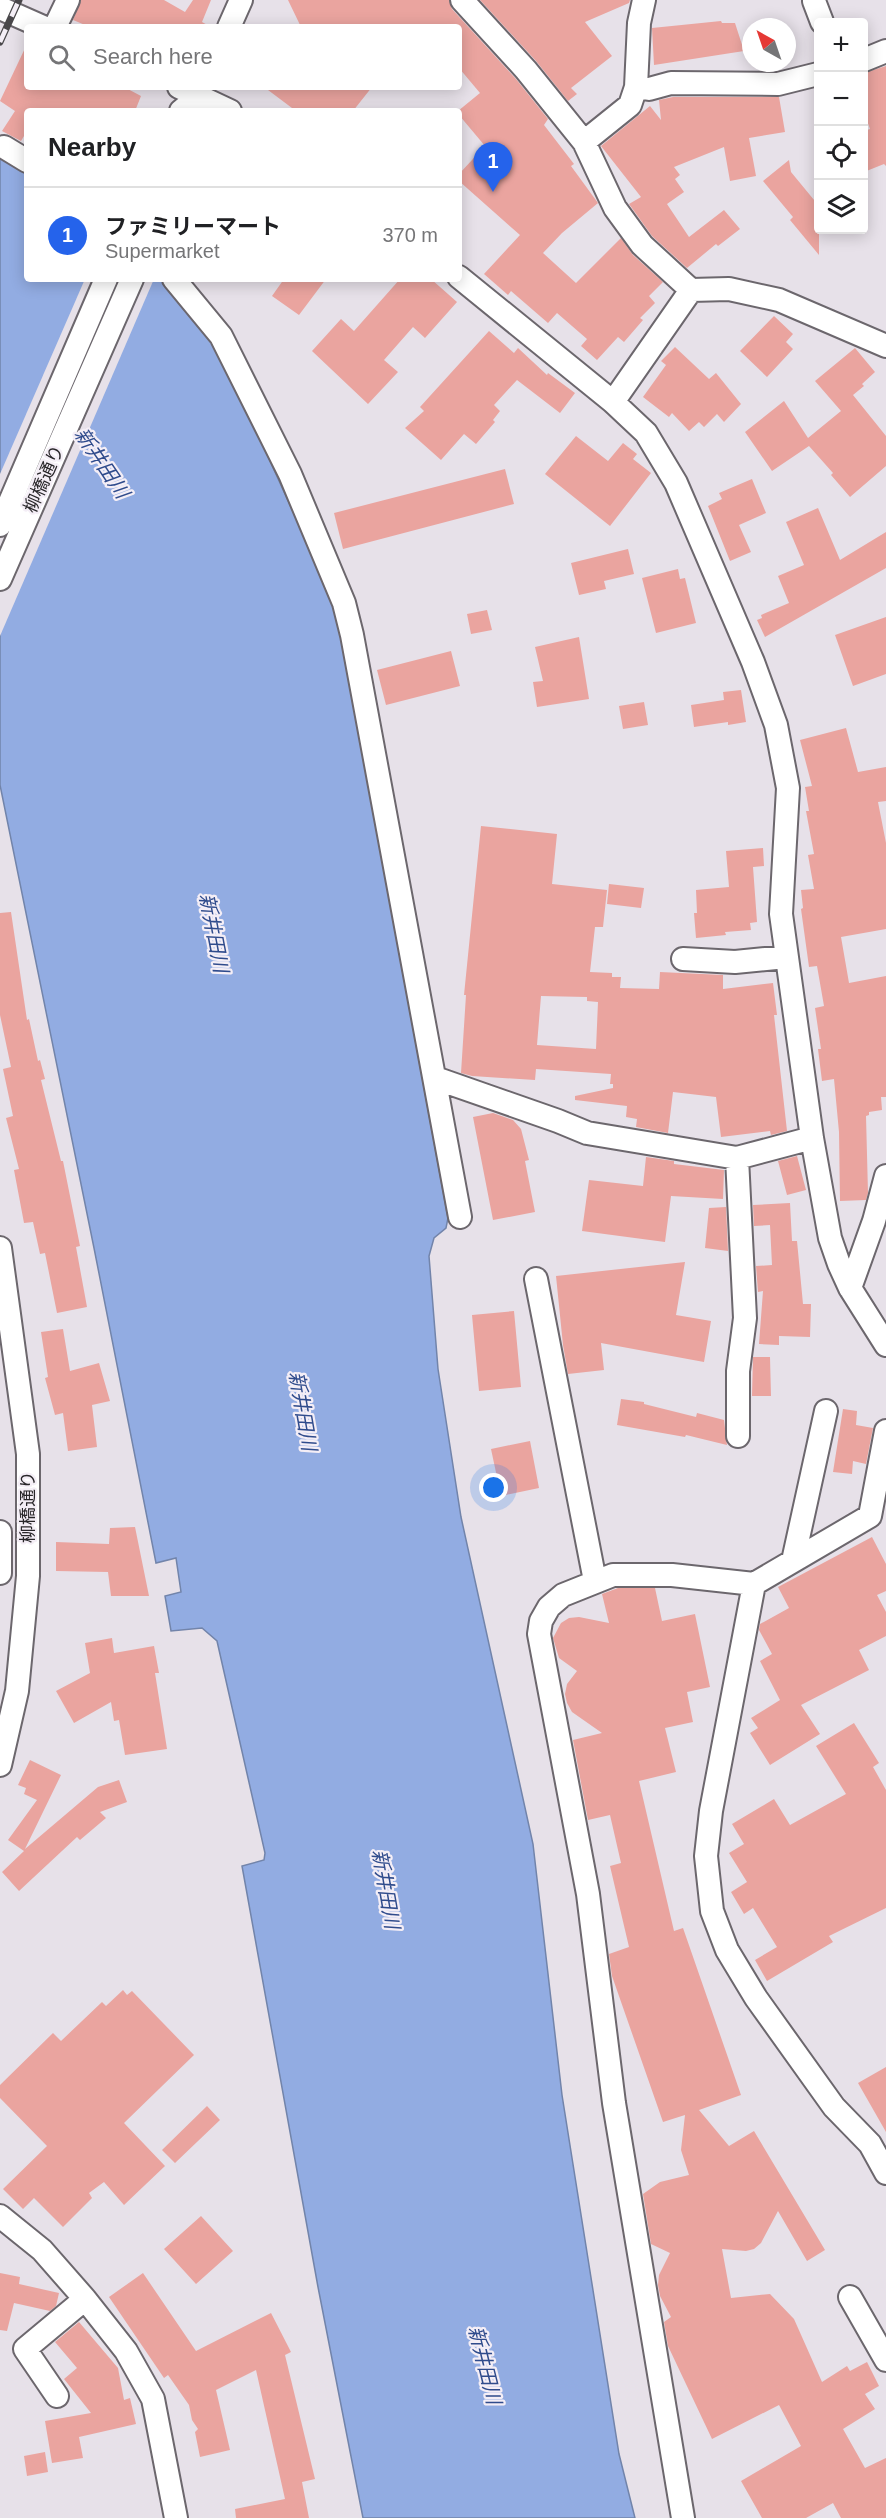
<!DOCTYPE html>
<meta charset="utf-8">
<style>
body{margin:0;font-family:Helvetica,"Noto Sans JP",sans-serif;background:#f2f2f2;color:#202124}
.controls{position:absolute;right:18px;top:18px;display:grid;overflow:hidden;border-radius:6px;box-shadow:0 3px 15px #0003}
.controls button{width:54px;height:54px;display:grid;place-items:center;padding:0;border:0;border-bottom:2px solid #e0e0e0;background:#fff;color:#202124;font:30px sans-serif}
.compass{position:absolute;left:742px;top:18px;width:54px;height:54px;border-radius:50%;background:#fff;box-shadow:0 3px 15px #0003;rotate:320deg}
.you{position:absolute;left:494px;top:1488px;width:21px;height:21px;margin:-15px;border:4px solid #fff;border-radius:50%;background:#1a73e8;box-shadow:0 0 0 9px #1a73e833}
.badge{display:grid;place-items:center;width:39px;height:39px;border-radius:50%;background:#2563eb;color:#fff;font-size:20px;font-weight:700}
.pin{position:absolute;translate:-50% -50px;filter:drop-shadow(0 2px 3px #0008)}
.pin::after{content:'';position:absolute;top:32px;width:21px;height:18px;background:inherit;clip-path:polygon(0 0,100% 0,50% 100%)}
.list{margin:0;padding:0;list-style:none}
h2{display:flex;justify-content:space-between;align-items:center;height:78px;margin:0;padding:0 24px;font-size:26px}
h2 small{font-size:20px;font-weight:400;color:#757577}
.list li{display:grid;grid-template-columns:39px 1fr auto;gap:18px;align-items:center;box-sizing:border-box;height:96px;padding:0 24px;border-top:2px solid #e0e0e0}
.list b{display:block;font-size:22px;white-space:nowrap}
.list p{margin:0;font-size:20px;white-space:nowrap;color:#757577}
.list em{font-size:20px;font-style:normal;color:#757577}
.icon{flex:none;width:33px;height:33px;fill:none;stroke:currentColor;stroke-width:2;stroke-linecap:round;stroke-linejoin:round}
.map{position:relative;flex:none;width:886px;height:2518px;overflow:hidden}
.search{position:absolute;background:#fff;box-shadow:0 3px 15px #0003;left:24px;top:24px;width:438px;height:66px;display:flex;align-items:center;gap:15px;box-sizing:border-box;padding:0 21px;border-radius:6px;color:#757577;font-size:22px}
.panel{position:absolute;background:#fff;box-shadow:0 3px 15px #0003;left:24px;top:108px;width:438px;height:174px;border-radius:6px}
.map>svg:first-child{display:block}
.water{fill:#92ace2;stroke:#7284aa;stroke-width:1.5}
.pier{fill:#e7e1e9}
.building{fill:#eaa49f;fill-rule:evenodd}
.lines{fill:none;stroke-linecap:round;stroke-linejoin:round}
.minor-casing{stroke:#6c676d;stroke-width:26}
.minor{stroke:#fff;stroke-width:22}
.rail-casing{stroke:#49474a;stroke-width:7}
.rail{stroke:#f4eef6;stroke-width:4.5;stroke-dasharray:14;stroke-linecap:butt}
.labels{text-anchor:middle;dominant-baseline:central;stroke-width:4.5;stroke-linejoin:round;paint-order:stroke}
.street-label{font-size:18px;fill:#282629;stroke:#f4eef6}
.water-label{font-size:20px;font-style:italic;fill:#2f4b8c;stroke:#f4eef6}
</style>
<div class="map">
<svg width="886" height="2518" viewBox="0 0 886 2518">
<rect width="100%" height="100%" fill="#e7e1e9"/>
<!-- water -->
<path class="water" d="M0,153l27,15v111h136l52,61 120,264 113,614 -2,10 -12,10 -5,18 9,113 23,148 72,327 29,251 57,359 16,64h-272l-45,-231 -76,-421 22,-6 1,-7 -48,-212 -15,-13 -31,3 -6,-35 16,-4 -5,-34 -20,5 -62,-315 -94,-463z"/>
<!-- pier -->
<path class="pier" d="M85,279h69l-154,357v-162z"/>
<!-- building -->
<path class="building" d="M81,0h83l21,12 8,-12h18l-9,22 9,5h-121l-17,-7z
M288,0h161l3,9 64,70 32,40 -4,6 30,39 -3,2 27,37 -36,30 -19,20 33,30 45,-45 12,17 30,27 -14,14 6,7 -15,15 3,2 -19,22 -6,-5 -21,23 -16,-14 6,-7 -30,-26 -9,10 -37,-32 -3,4 -24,-21 36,-39 -61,-54v-7l26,-28 -26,-31 -1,-4 22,-18 -21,-25v-41h-158z
M480,0h150l-1,3 -44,19 27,34 -41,32 6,6 -9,7 -32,-40z
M721,21l1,2h13l9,28 -90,14 -2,-37z
M27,44v43h97l17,9 -6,15h-108v20l-6,10 -19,-10 13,-20 -15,-10z
M886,66v100l-2,-2 -20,8v-41l6,-2 -6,-17v-39z
M264,87h108l-19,24h-57z
M673,97h106l6,35 -36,6 7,38 -26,5 -6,-34 -50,20 6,8 -5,4 9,13 -17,12 22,33 35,-27 16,19 -22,17 -2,-2 -29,24 -35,-32 -23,-32 12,-7 -40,-51 49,-40 11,14 -2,-20z
M789,160l2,12 28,34v49l-29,-35 3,-3 -30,-36z
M284,279h42l-27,36 -27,-19z
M400,279h31l26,23 -32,36 -12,-11 -29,33 14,12 -30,32 -56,-53 29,-32 13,12z
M774,316l19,18 -7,8 7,7 -26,28 -27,-26z
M489,331l25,22 4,-5 29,27 1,-2 27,20 -15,20 -43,-33 -23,25 6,6 -7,9 2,2 -19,22 -12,-10 -23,26 -36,-32 19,-17 -4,-4z
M675,347l34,32 7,-6 25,31 -17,18 -7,-8 -13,13 -5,-5 -10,9 -17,-18 -3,4 -26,-20 23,-32 -5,-4z
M855,348l20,24 -13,12 2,2 -11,9 33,41v30l-36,31 -19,-22 2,-2 -24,-27 -37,25 -27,-39 39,-31 24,37 33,-27 -26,-30z
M576,436l32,25 15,-18 14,11 -4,5 18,14 -41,53 -65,-52z
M505,469l9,35 -171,45 -9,-36z
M752,479l14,34 -27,12 12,27 -21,9 -22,-55 14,-7 -3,-6z
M818,508l22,52 46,-28v36l-121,69 -8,-17 5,-2 -1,-3 28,-12 -11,-27 26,-11 -18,-43z
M628,549l6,25 -30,7 2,8 -27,6 -8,-32z
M678,569l2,10 5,-1 11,45 -40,10 -14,-55z
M487,610l5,20 -21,4 -4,-20z
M886,617v57l-33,12 -18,-51z
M579,637l10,62 -52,8 -4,-25 10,-1 -8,-34z
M451,651l9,35 -74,19 -9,-35z
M741,690l5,32 -18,3v-3l-34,5 -3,-22 33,-5 -1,-8z
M644,702l4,23 -25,4 -4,-23z
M846,728l12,44 28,-5v34l-8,1 8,41v86l-45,8 8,46 37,-7v121h-5l1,13 -13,2v3l-3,1 2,77 -2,7 -26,1 -1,-69 -5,-53 -12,2 -4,-32h3l-6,-41 9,-2 -7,-40 -8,1 -8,-58 2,-1 -2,-18 13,-1 -6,-34 6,-1 -8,-43h3l-4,-24 7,-1 -12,-46z
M481,826l76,8 -5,50 55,6 -4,37h-8l-5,45 22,1v4h9l-1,11 39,1 1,-17 63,3v14l50,-6 4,32h-3l13,116 -16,4 -1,-4 -49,6 -5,-40 -43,-5 -5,41 -32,-6 1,-8 -11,-2 1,-11 -52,-6v-4l38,-8v-4h-3l1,-10 -75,-5 -1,11 -63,-4 -11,-3 5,-78h-2zM541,996l46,1v4l11,1 -2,47 -59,-4z
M763,848l1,18 -11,1 4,55 -7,1 1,7 -26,2 1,3 -30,3 -2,-25h3l-1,-23 33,-3 -3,-36z
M609,884l35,4 -3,20 -34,-4z
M11,912l16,108 2,-1 9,42 2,-1 5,19 -4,1 20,81h2l17,85 -4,1 11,60 -30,6 -12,-60 -5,1 -7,-32 -9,1 -10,-53 5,-1 -13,-51 7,-2 -10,-47 8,-2 -11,-52v-102z
M493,1113l20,7 8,9 8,31 -4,1 10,51 -42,8 -20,-103z
M797,1156l9,34 -19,5 -9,-34z
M646,1157l28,4v3l50,6 -1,29 -52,-3 -6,46 -83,-11 7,-51 54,6z
M790,1203l2,38h5l6,63h8l-1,33 -31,-1v9l-20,-1 4,-53 -5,1 -2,-26 16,-1 -2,-40 -16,1 -1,-21z
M726,1207l2,44 -23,-3 4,-40z
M685,1262l-9,53 35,6 -7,41 -103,-19 3,27 -36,4 -5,-29 -7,-69z
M514,1311l7,76 -42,4 -7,-76z
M63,1329l7,42 29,-8 11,38 -18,4 5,42 -29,4 -5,-38 -8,2 -10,-37 3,-1 -7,-45z
M753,1357h17l1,39h-19z
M621,1399l23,3v2l52,13 1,-4 27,7 3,25 -41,-10 -1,2 -68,-12z
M843,1409l14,2 -1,14 17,3 -7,36 -13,-3 -1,13 -19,-2z
M530,1441l9,47 -38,8 -10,-47z
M135,1527l14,69h-38l-3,-24 -52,-1v-29l53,2 1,-16z
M872,1537l14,27v27l-9,4 9,17v24l-27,14 10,20 -68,35 19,29 -50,31 -20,-32 8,-5 -7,-10 29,-18 -20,-39 12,-7 -13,-24 1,-6 29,-16 -11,-21z
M618,1588h37l7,33 33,-7 15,73 -23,5 6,30 -28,6 11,44 -37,9 35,150 9,-3 58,167 -42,15 30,36 25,-15 71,119 -18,11 -29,-50 -17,32 -7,6 -8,2 -24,-2 9,49 39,-4 24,25 28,63 25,-16 3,5 17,-9 12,24 -14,8 10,15 -32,20 22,39 21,-10v60h-45l-8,-15 -27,15h-44l-21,-37 60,-35 -22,-41 -67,34 -44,-93 -4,-24 7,-5 -11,-21 -2,-11 1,-10 11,-22 -19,-9 -8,-50 17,-12 29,-7 -8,-25 4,-35 -22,7 -51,-146 -3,-22 20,-7 -19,-81 11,-3 -11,-48 -22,5 -15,-80 29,-7 -30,-21 -5,-9 -2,-9 2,-10 10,-13 -18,-13 -6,-20 8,-15 8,-5 10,-1 30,6 -7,-29z
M112,1638l2,15 40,-7 5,27h-4l12,76 -42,6 -6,-35 -5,1 -3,-19 -37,21 -18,-32 34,-18 -5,-30z
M854,1723l25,40 -6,4 13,23v118l-57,28 4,6 -66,39 -12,-21 22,-13 -24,-39 -9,6 -13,-22 16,-10 -18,-29 15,-9 -12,-20 42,-25 16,26 56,-31 -30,-48z
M30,1760l31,15 -36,74 73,-62 21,-7 8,22 -27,10 6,6 -26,22 -3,-3 -58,54 -17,-19 22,-21 -16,-11 29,-40 -13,-6 2,-6 -8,-3z
M123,1990l4,5 5,-4 62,64 -70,68 41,43 -41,39 -20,-23 -15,11 3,5 -29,29 -29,-29 -11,11 -20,-20 44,-43 -47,-48v-13l53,-52 8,8 41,-39 4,4z
M886,2067v65l-28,-49z
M207,2106l13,14 -45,43 -13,-13z
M201,2216l32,35 -37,33 -32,-35z
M0,2273l20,4 -1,7 40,9 -3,13 -6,5 -36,-8 -7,28 -7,-1z
M143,2273l53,78 75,-38 20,39 -6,3 30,124 -13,3 7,36h-73l-1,-9 50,-10 -29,-129 -40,20 14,60 -30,7 -5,-25 3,-3 -6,-9 -3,-15 -21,-30 -4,3 -55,-81z
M79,2322l39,46 6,32 6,-2 6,26 -57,13 4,21 -31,5 -7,-42 46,-8 -27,-34 13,-11 -22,-26z
M45,2452l3,20 -21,4 -3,-20z"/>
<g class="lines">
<defs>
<path id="minor" d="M462,0l64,70 58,72 31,66 27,37 49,45
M814,1l8,21
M0,8l43,19
M55,27l13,-27
M229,27l12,-27
M864,60l22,-9
M179,87l51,24
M636,87l13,2 22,-6 107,1 40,-10
M181,111l18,-15
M584,142l46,-37 6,-18 3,-64 5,-23
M4,147l23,14
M459,277l154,125 33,31 30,50 77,179 23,63 12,63 -7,126 31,224 18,100 9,26 11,24 36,57
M174,279l47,57 69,138 54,129 8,32 108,582
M613,402l78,-112 38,-1 50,11 107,46
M0,525l106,-246
M0,579l132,-300
M683,959l52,3 51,-5
M435,1078l123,43 29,12 150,25 75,-20
M737,1158l8,160 -7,53v65
M0,1248l28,206v122l-11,115 -17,74
M536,1279l59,302
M850,1288l24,-67 12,-45
M886,1431l-16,85 -116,68 -43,227 -5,45 6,55 15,39 29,48 78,109 36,37 16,29
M0,1532v41
M793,1561l33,-150
M0,2216l42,34 43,49 41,52 27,48 23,119
M850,2297l36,63
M57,2396l-32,-47 60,-50
M683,2518l-69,-415 -26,-209 -49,-260 2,-13 8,-14 14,-12 50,-20h59l82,9"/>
</defs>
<!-- minor casing -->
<use href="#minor" class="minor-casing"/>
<!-- minor -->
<use href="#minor" class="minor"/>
<defs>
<path id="rail" d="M0,42l19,-42"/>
</defs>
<!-- rail casing -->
<use href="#rail" class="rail-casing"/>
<!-- rail -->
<use href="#rail" class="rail"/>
</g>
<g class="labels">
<!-- street labels -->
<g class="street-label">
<text transform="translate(44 479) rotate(-66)">柳橋通り</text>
<text transform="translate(28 1507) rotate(-90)">柳橋通り</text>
</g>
<!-- water labels -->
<g class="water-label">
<text transform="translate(102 463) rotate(56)">新井田川</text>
<text transform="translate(214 933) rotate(79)">新井田川</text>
<text transform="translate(303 1411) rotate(80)">新井田川</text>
<text transform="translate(386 1889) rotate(80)">新井田川</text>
<text transform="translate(485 2365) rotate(76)">新井田川</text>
</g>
</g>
</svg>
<div class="controls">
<button>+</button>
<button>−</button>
<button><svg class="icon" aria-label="locate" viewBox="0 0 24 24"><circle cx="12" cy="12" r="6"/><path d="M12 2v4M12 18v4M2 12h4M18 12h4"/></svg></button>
<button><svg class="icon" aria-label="layers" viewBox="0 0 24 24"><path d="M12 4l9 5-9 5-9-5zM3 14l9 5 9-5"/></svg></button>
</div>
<svg class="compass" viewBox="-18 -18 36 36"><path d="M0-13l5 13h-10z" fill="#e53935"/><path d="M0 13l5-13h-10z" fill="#757577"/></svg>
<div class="you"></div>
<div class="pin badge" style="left:493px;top:192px">1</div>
<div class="search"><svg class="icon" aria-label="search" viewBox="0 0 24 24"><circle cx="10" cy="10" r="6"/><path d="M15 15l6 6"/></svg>Search here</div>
<section class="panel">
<h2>Nearby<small></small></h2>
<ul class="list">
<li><span class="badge">1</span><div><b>ファミリーマート</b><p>Supermarket</p></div><em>370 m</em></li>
</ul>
</section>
</div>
